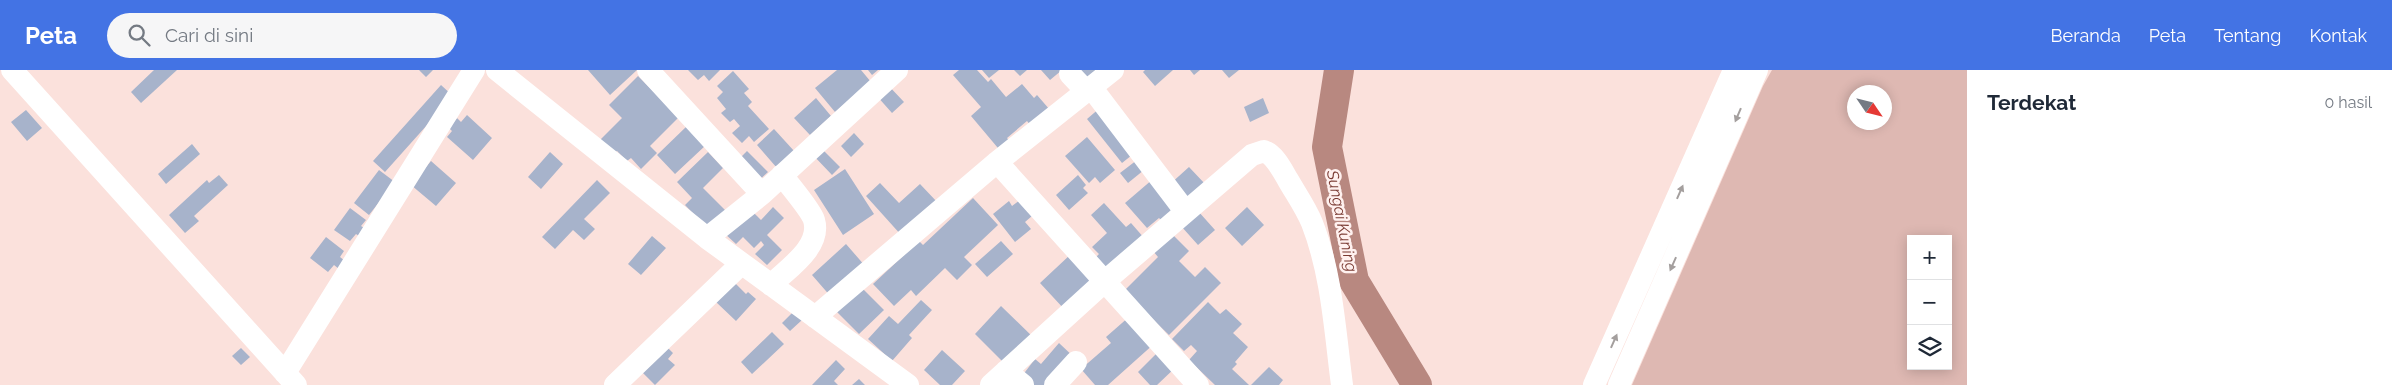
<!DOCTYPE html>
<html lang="id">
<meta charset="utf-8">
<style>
body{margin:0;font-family:Raleway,sans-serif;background:#f6f6f7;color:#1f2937}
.controls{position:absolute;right:15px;bottom:15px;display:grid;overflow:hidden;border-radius:0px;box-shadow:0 2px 12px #0003}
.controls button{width:45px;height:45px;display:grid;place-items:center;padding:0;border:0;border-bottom:1px solid #e0e1e3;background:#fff;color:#1f2937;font:25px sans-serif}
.compass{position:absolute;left:1847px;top:15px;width:45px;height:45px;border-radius:50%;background:#fff;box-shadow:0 2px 12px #0003;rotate:125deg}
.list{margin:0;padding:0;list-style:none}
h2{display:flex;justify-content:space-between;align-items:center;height:65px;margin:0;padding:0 20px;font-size:21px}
h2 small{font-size:16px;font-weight:400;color:#747a83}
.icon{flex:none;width:28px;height:28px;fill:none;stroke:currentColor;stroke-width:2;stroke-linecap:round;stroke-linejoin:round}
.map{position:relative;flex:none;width:1967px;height:315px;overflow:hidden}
header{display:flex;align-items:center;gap:30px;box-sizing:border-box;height:70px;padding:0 25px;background:#4373e4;color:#fff}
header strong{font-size:24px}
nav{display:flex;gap:28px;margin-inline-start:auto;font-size:18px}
.search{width:350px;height:45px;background:#f6f6f7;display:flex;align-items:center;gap:12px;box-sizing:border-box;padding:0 18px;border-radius:28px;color:#747a83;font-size:19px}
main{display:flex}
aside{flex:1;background:#fff}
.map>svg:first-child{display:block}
.green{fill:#deb8b2;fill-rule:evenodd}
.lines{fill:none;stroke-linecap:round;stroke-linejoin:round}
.river{stroke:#b88880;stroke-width:30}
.building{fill:#a7b3cb}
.minor{stroke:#fff;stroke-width:22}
.oneway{fill:#a49f9e}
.labels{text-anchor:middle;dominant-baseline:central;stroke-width:5;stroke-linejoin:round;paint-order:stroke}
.water-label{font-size:16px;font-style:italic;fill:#7a3a32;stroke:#fff1ef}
</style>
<header>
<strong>Peta</strong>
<div class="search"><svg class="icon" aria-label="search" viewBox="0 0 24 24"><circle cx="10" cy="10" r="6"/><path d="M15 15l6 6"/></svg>Cari di sini</div>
<nav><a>Beranda</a><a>Peta</a><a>Tentang</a><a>Kontak</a></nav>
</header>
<main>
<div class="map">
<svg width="1967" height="315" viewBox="0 0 1967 315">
<rect width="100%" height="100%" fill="#fbe1dc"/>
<!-- green -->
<path class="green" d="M1772,0h195v315h-335l131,-299zM1854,22h30v30h-30zM1911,169h37v127h-37z"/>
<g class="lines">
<!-- river -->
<path class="river" d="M1339,0l-12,77 27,134 63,104"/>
</g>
<!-- building -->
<path class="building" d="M154,0h23l-36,33 -10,-11z
M419,0h14l-7,7z
M588,0h49l-27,25z
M688,0h32l-11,11 -5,-6 -6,5z
M837,0h24l10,12 -36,30 -20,-24z
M868,0h10l-6,5z
M959,0h18l11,12 3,-3 15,18 16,-13 12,14 3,-3 13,15 -19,16 -4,-5 -20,17 6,8 -10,8 -32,-38 10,-9 -28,-32z
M982,0h17l-10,8z
M1014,0h13l-7,6z
M1041,0h21l-12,10z
M1074,0h27l-16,13z
M1145,0h28l-18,16 -12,-14z
M1190,0h10l-6,5z
M1222,0h17l-10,8z
M733,1l16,18 -5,4 8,9 -4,4 21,23 -15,13 -5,-6 -7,7 -10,-10 8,-7 -6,-7 -4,3 -9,-9 5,-4 -9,-11 6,-6 -6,-6z
M638,6l41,41 -29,29 7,7 -16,16 -10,-11 -4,3 -10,-10 -4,3 -14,-13 23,-23 -13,-13z
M887,14l17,18 -12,11 -16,-18z
M441,15l12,11 -68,76 -12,-11z
M816,28l15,18 -21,19 -16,-17z
M1263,28l6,15 -19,9 -6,-15z
M1101,37l36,44 -15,12 -35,-44z
M26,40l16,18 -15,13 -16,-19z
M467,45l25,23 -19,22 -26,-23 5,-6 -3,-3 8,-10 4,4z
M687,56l19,19 -31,29 -18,-19z
M774,59l21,23 -18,16 -20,-23z
M854,63l10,11 -13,13 -10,-11z
M1087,67l28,33 -15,13 -5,-6 -6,6 -24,-27z
M192,74l8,10 -34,30 -8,-10z
M819,76l21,21 -8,8 -20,-21z
M747,81l21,21 -11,10 -20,-21z
M550,82l13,12 -22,25 -13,-12z
M708,82l15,16 -20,20 27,27 -18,18 -27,-28 7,-7 -15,-16z
M1137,90l7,10 -16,13 -8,-10z
M431,91l25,22 -20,23 -25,-21z
M1189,97l17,18 -19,19 -18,-19z
M845,99l29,45 -31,21 -29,-45z
M379,100l16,12 -26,33 -15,-12z
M219,105l9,10 -34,31 5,5 -14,12 -16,-18 38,-35 2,3z
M1078,105l8,10 -3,3 5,5 -19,17 -13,-15z
M1153,109l26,31 -15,13 -5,-5 -12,10 -22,-25z
M597,110l13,13 -26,26 11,10 -11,11 -11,-10 -18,19 -13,-12z
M880,113l19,20 21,-19 18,19 -36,33 -36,-40z
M973,128l25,27 -34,32 8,8 -15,15 -12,-12 -29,28 -5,-6 -17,16 -21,-22 46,-43 4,4z
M1020,130l12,16 -7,6 6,7 -16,13 -22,-28 16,-13 3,5z
M1104,133l22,24 5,-4 14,16 -38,34 -13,-14 5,-5 -7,-7 15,-14 -16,-18z
M773,137l11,11 -17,17 15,15 -15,15 -12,-11 9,-9 -3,-4 -7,7 -11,-11 -7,7 -12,-11 25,-25 12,12z
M1247,137l17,18 -22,21 -17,-18z
M350,138l16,12 -5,6 8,5 -6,8 -7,-5 -6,7 -16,-11z
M1198,141l17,19 -17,15 -17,-19z
M1171,163l18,18 -10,10 16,16 10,-10 16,16 -52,52 -45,-44 34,-34 -5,-6z
M652,166l14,12 -25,27 -13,-11z
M326,167l18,14 -4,6 5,4 -6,8 -5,-4 -6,7 -18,-14z
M1001,171l12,13 -26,23 -12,-13z
M846,174l20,23 -34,31 -20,-23z
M1071,184l25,27 -31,29 -25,-27z
M734,212l12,12 2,-2 8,7 -20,22 -20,-19z
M862,218l22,22 -25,24 -22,-22z
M921,230l11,10 -23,25 3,3 -20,23 -24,-22 21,-23 9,8z
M1208,232l12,12 6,-5 16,15 -9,9 15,14 -13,15 2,2 -5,5 17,16h-34l-26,-25 8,-9 -6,-6 -7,6 -12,-12z
M1001,236l34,33 -27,28 -33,-33z
M794,241l8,9 -12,11 -8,-8z
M1130,246l25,27 -47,42h-13l-14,-16 30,-26 -5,-6z
M772,262l12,12 -32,30 -11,-12z
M1059,273l17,16 -22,26h-21l-11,-9 13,-17 6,5z
M666,276l7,7 -5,6 7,6 -20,20 -13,-13z
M241,278l9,9 -9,8 -9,-9z
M1161,279l16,17 -20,19h-7l-12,-13z
M942,280l23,21 -13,14h-12l-16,-15z
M836,290l9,9 -11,12 4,4h-26z
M1269,297l14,13 -4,5h-28z
M859,309l6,6h-13z"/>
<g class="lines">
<!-- minor -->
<path class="minor" d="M12,0l284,315
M497,0l210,168 201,147
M648,0l114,124
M1070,4l16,17
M1091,17l94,124
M997,92l201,223
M707,168l55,-44 135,-124
M771,215c16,-16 51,-38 43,-65 -3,-10 -25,-35 -32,-45
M815,247l182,-155 116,-92
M1006,301l17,14
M285,303l189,-303
M615,315l126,-121
M991,315l113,-103 148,-127 12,-4c11,4 18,19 24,29 8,14 18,28 24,43 20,51 23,109 30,162
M1055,315l21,-23
M1594,315l140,-315
M1619,315l138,-315"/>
</g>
<!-- one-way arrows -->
<defs><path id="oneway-solid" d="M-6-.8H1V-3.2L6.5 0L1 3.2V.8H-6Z" transform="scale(1.25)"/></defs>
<g class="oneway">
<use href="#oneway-solid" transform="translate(1738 45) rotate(113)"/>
<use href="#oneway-solid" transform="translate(1680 122) rotate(-66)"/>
<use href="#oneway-solid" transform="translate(1673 194) rotate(114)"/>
<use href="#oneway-solid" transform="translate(1614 271) rotate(-66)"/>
</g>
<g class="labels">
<!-- water labels -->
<g class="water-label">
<text transform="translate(1342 151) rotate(79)">Sungai Kuning</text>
</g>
</g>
</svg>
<div class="controls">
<button>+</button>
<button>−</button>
<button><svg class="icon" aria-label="layers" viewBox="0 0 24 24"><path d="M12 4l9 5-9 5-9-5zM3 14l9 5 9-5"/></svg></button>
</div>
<svg class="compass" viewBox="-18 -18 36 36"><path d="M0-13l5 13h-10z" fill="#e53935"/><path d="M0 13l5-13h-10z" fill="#747a83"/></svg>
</div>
<aside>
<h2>Terdekat<small>0 hasil</small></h2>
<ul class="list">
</ul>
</aside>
</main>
